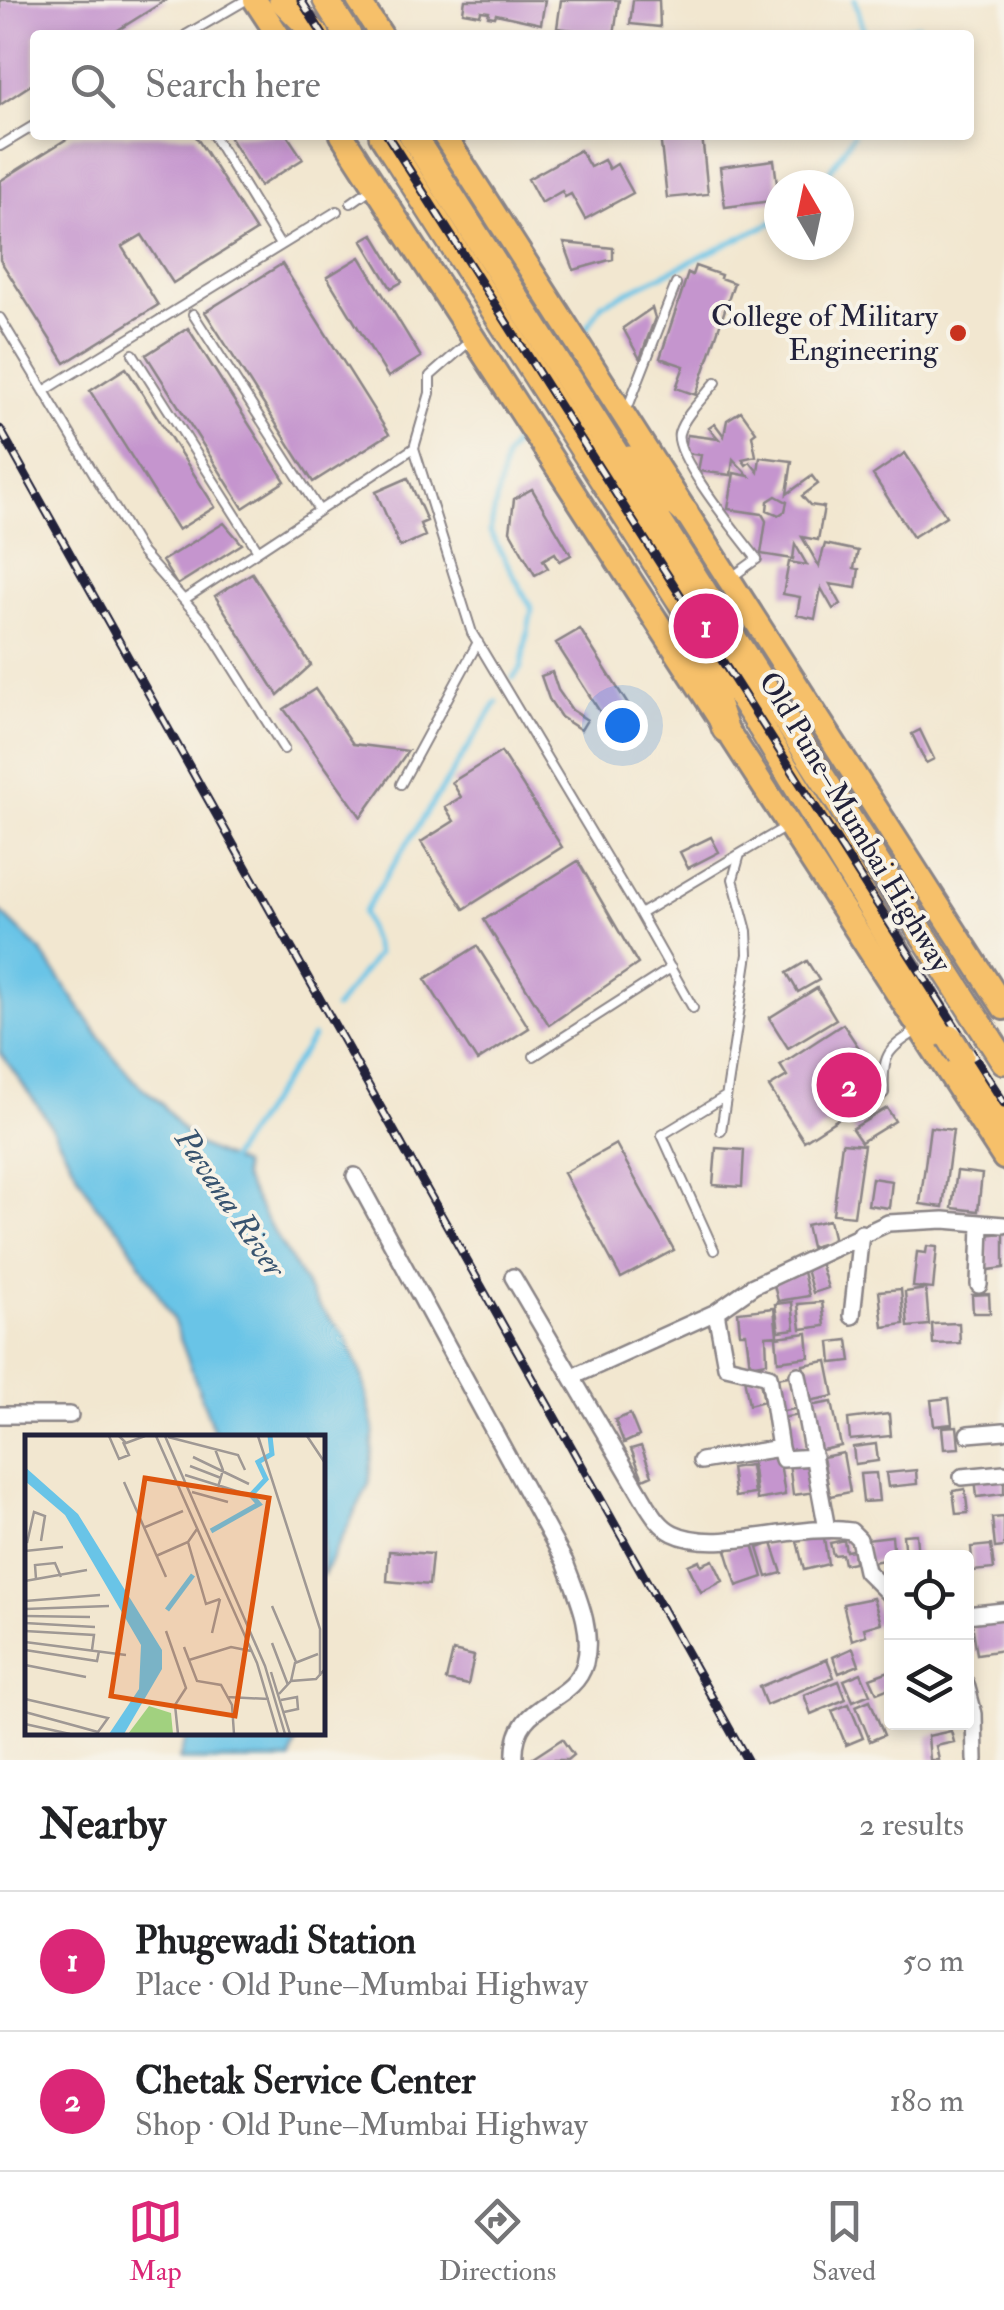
<!DOCTYPE html>
<meta charset="utf-8">
<style>
body{margin:0;font-family:"IM FELL Double Pica",serif;background:#f2f2f2;color:#202124}
.controls{position:absolute;right:30px;bottom:30px;display:grid;overflow:hidden;border-radius:10px;box-shadow:0 5px 15px #0003}
.controls button{width:90px;height:90px;display:grid;place-items:center;padding:0;border:0;border-bottom:2px solid #e0e0e0;background:#fff;color:#202124;font:50px sans-serif}
.compass{position:absolute;left:764px;top:170px;width:90px;height:90px;border-radius:50%;background:#fff;box-shadow:0 5px 15px #0003;rotate:351deg}
.you{position:absolute;left:622px;top:725px;width:35px;height:35px;margin:-25px;border:8px solid #fff;border-radius:50%;background:#1a73e8;box-shadow:0 0 0 15px #1a73e833}
.badge{display:grid;place-items:center;width:65px;height:65px;border-radius:50%;background:#db2777;color:#fff;font-size:32px;font-weight:700}
.pin{position:absolute;translate:-50% -50%;border:5px solid #fff;box-shadow:0 2px 10px #0006}
.list{margin:0;padding:0;list-style:none}
h2{display:flex;justify-content:space-between;align-items:center;height:130px;margin:0;padding:0 40px;font-size:42px}
h2 small{font-size:32px;font-weight:400;color:#757577}
.list li{display:grid;grid-template-columns:65px 1fr auto;gap:30px;align-items:center;box-sizing:border-box;height:140px;padding:0 40px;border-top:2px solid #e0e0e0}
.list b{display:block;font-size:38px;white-space:nowrap}
.list p{margin:0;font-size:32px;white-space:nowrap;color:#757577}
.list em{font-size:32px;font-style:normal;color:#757577}
.icon{flex:none;width:55px;height:55px;fill:none;stroke:currentColor;stroke-width:2;stroke-linecap:round;stroke-linejoin:round}
.map{position:relative;flex:none;width:1004px;height:1760px;overflow:hidden}
.search{position:absolute;background:#fff;box-shadow:0 5px 15px #0003;left:30px;right:30px;top:30px;height:110px;display:flex;align-items:center;gap:25px;box-sizing:border-box;padding:0 35px;border-radius:10px;color:#757577;font-size:38px}
.sheet{height:410px;background:#fff}
nav{display:flex;justify-content:space-around;align-items:center;box-sizing:border-box;height:140px;border-top:2px solid #e0e0e0;background:#fff;font-size:28px;color:#757577}
nav a{display:grid;justify-items:center;gap:5px}
nav .on{color:#db2777}
.map>svg:first-child{display:block}
.water{fill:#69c4e7;stroke:#467391;stroke-width:2.5}
.lines{fill:none;stroke-linecap:round;stroke-linejoin:round}
.stream{stroke:#69c4e7;stroke-width:5}
.building{fill:#c595ce;fill-rule:evenodd}
.service-casing{stroke:#8a8486;stroke-width:12}
.minor-casing{stroke:#8a8486;stroke-width:20}
.primary-casing{stroke:#8a8486;stroke-width:28}
.trunk-casing{stroke:#8a8486;stroke-width:30}
.service{stroke:#fff;stroke-width:8}
.minor{stroke:#fff;stroke-width:15}
.primary{stroke:#f6c06b;stroke-width:22}
.trunk{stroke:#f6c06b;stroke-width:25}
.rail-casing{stroke:#22223b;stroke-width:9}
.rail{stroke:#f7f3e8;stroke-width:5;stroke-dasharray:15;stroke-linecap:butt}
.trunk-bridge-casing{stroke:#8a8486;stroke-width:30;stroke-linecap:butt}
.trunk-bridge{stroke:#f6c06b;stroke-width:25}
.poi-dot{fill:#c8321e;stroke:#f7f3e8;stroke-width:4}
.labels{text-anchor:middle;dominant-baseline:central;stroke-width:8;stroke-linejoin:round;paint-order:stroke}
.poi-label{font-size:30px;fill:#22223b;stroke:#f7f3e8;text-anchor:end}
.street-label{font-size:30px;fill:#22223b;stroke:#f7f3e8}
.water-label{font-size:32px;font-style:italic;fill:#37536f;stroke:#f7f3e8}
.inset-river{fill:none;stroke:#69c4e7;stroke-width:5}
.inset-road{fill:none;stroke:#9f9894;stroke-width:2.5}
.view{fill:#de560e;fill-opacity:0.15;stroke:#de560e;stroke-width:5}
.inset-edge{fill:none;stroke:#22223b;stroke-width:5}
</style>
<div class="map">
<svg width="1004" height="1760" viewBox="0 0 1004 1760">
<rect width="100%" height="100%" fill="#f7f3e8"/>
<filter id="ink" filterUnits="userSpaceOnUse"><feTurbulence type="fractalNoise" baseFrequency=".01" numOctaves="2"/><feDisplacementMap in="SourceGraphic" scale="20" xChannelSelector="R" yChannelSelector="G"/><feConvolveMatrix kernelMatrix="1 2 1 2 8 2 1 2 1" color-interpolation-filters="sRGB"/></filter>
<filter id="wash" filterUnits="userSpaceOnUse"><feTurbulence type="fractalNoise" baseFrequency=".0048" numOctaves="4" result="noise"/><feDisplacementMap in="SourceGraphic" scale="40" xChannelSelector="R" yChannelSelector="G"/><feGaussianBlur stdDeviation="2.25" result="paint"/><feColorMatrix in="noise" values="0 0 0 0 0 0 0 0 0 0 0 0 0 0 0 0 0 1.4 0 .05"/><feComposite in="paint" operator="in"/></filter>
<g filter="url(#wash)">
<rect width="100%" height="100%" fill="#f2e7d0"/>
<!-- water -->
<path class="water" d="M0,911l41,40 69,101 28,32 23,19 31,39 50,23 1,13 23,41 52,86 28,31 17,42 11,52 -5,54 -46,92 -1,-138 -106,-1 -43,-118 -52,-88 -25,-25 -53,-93 -43,-61z
M188,1733v-1l110,1 -7,27h-112z"/>
<g class="lines">
<!-- stream -->
<path class="stream" d="M855,0l10,35
M869,35l49,-9 2,9
M821,185l32,-50
M580,338l22,-34 177,-85
M513,678l8,-10 11,-59 -42,-77 15,-74 19,-30
M335,1008l42,-54 -14,-41 134,-211
M228,1162l85,-125"/>
</g>
<g id="blocks">
<!-- building -->
<path class="building" d="M0,0h166l-56,35h-75v47l-35,23z
M465,0h80l-4,24 -45,-10 -1,3 -7,-1 1,-4 -8,-1 -1,4 -17,-3z
M561,0h58l-5,35 -57,-7z
M633,0h26l1,27 -30,-3z
M73,135h122l61,96 -83,52 -31,-48 -20,12 36,58 -93,58 -65,-103v-79z
M228,135h59l16,24 -43,27z
M660,135h42l6,59 -41,4z
M580,150l10,17 14,-7 5,9 8,-5 16,29 -48,26 -14,-25 -6,3 -3,-6 -21,12 -13,-24z
M774,160l5,40 -54,7 -5,-40z
M373,234l29,48 -11,6 -29,-48z
M564,243l49,5v11l-39,11z
M360,257l61,100 -33,20 -61,-100z
M282,264l107,170 -76,48 -108,-170z
M695,266l26,9 -1,3 14,5 -38,112 -20,-7 8,-22 -24,-8 28,-85 4,2z
M652,308l3,10 -15,41 -17,-31z
M188,328l97,153 -42,27 -97,-153z
M126,368l89,139 -37,23 -88,-139z
M741,411l15,21 -4,3 4,21 -14,3 4,6 4,-3 8,10 2,-15 32,4 -5,33 25,-18 6,8 -16,12 8,9 14,2 -6,33 -16,-3 17,29 6,-22 33,7 -4,17 5,1 -3,19 -26,-4 11,20 -8,5 -12,-21 -6,31 -18,-4 3,-18 -17,-3 6,-32 18,3 -12,-21 -2,15 -32,-5 5,-33 -4,-7 -34,-5 6,-36 15,3 -16,-17 -2,16 -33,-4 3,-16 -16,-2 2,-18 32,4 -10,-11 6,-4 9,12 3,-16zM776,496l11,6 -2,9 -6,4 -12,-5 1,-9z
M905,453l41,63 -33,21 -40,-62z
M408,478l19,43 -7,3 5,12 -25,11 -24,-55z
M532,489l39,66 -11,6 -5,-8 -12,7 5,8 -13,7 -25,-44 4,-32z
M224,523l18,21 -65,41 -15,-24z
M252,573l59,92 -33,30 -63,-99z
M580,629l59,93 -23,15 -60,-94z
M552,672l6,18 14,20 15,10 -6,10 -20,-13 -12,-18 -8,-23z
M315,689l38,55 55,7 -47,66 -77,-108z
M920,730l14,29 -8,4 -14,-29z
M501,752l61,95 -98,62 -43,-67 33,-21 -9,-14 16,-10 -9,-15z
M711,837l8,15 -31,16 -8,-16z
M578,861l60,103 -89,61 -65,-105z
M477,946l52,82 -52,33 -52,-82z
M807,961l12,19 -21,12 -11,-19z
M817,988l19,31 -48,29 -19,-30z
M843,1024l36,54 -15,10 6,10 -66,43 -35,-54 18,-11 -7,-11z
M887,1108l8,13 -34,21 -9,-13z
M930,1127l23,3 -10,77 -23,-3z
M842,1143l22,2 -10,71 -21,-2z
M616,1144l58,106 -53,28 -57,-105z
M716,1148l28,2 -2,37 -29,-2z
M957,1171l25,3 -4,37 -26,-3z
M872,1178l20,3 -3,27 -21,-3z
M829,1220l5,21 -23,6 -5,-22z
M1004,1233v35l-16,2 -4,-35z
M927,1246l10,1 -4,42 -20,-2 4,-35 9,1z
M820,1262l8,26 -15,5 -8,-27z
M803,1272l6,24 -31,5 -5,-20z
M901,1289l3,35 -21,3 -4,-36z
M926,1289l3,36 -21,2 -3,-35z
M989,1294l1,19h-17l-1,-18z
M792,1302l3,27 -16,2 -4,-27z
M822,1302l3,24 -24,3 -3,-25z
M774,1308l3,27 -11,1 1,26 -17,3 -4,-32h-6l-2,-21z
M959,1323l1,20 -27,1 -1,-20z
M807,1333l2,24 -31,4 -2,-24z
M848,1340l3,21 -19,2 -2,-21z
M827,1361l7,35 -25,5 -6,-36z
M794,1375l6,33 -22,4 -6,-33z
M759,1376l5,25 -15,4 -5,-28z
M949,1398l3,26 -18,2 -3,-26z
M832,1402l9,44 -24,5 -8,-45z
M630,1414l9,22 -15,7 -9,-23z
M889,1414l2,22 -41,4 -2,-21z
M800,1415l6,40 -20,3 -6,-40z
M957,1426l2,22 -15,1 -2,-22z
M876,1444l2,17 -23,3 -2,-17z
M641,1446l11,29 -9,4 -12,-30z
M778,1450l7,45 -28,5 -6,-46z
M843,1453l7,39 -20,4 -7,-39z
M811,1460l5,32 -23,3 -4,-32z
M750,1465l4,29 -19,3 -4,-29z
M916,1470l1,14 -29,3 -2,-14z
M876,1473l3,28 -16,1 -3,-28z
M1004,1475v19l-27,3 -2,-19z
M965,1489l3,24 -12,1 -3,-23z
M1004,1517v30l-9,1 -3,-30z
M916,1534l2,24h-13l-2,-23z
M892,1536l2,22 -26,5 -2,-24z
M796,1537l28,1 4,26 -24,6z
M844,1540l2,11 7,-1 1,12 -10,2 -2,-10 -9,1 -3,-12z
M752,1541l11,36 -26,9 -11,-36z
M772,1543l10,30 -15,4 -9,-29z
M991,1545l3,24 -21,2 -2,-24z
M389,1551l43,3 -3,31 -42,-4z
M699,1560l2,5 12,-5 10,21 -22,11 -13,-27z
M873,1598l8,25 -17,5 2,7 -14,5 -9,-36z
M1004,1618v32l-27,4 -5,-31z
M853,1648l6,17 -20,8 -6,-16z
M453,1651l21,5 -6,29 -22,-5z
M827,1659l7,18 -68,28 -7,-18z
M892,1670v17l-15,6 -7,-15z
M861,1673l9,21 -17,7 -9,-21z
M839,1681l7,18 -35,15 -7,-19z
M870,1700l14,35 -14,6 -14,-35z
M849,1704l14,34 -17,7 -14,-34z
M951,1731l3,11 -18,4 3,14h-9l-2,-24z
M562,1739l11,16 -6,5h-37z"/>
</g>
</g>
<g filter="url(#ink)">
<use href="#blocks" fill-opacity="0" stroke="#8a8486" stroke-width="2.5"/>
<g class="lines">
<defs>
<path id="service" d="M186,35l60,-35
M213,135l67,110
M0,146l35,-21
M351,203l21,-15
M193,314l126,196
M0,318l142,235 64,72 78,124
M470,341l-40,35v17l-16,55 58,185 168,281 100,-60
M133,354l124,195
M716,382c-11,14 -32,34 -37,51 -6,23 62,105 78,126l-25,18
M44,391l293,-180
M626,412l50,-128
M185,599l229,-151
M401,784l77,-142
M640,914l53,94
M534,1056l137,-88
M871,1104l13,-11c-2,-36 2,-44 33,-62
M721,1131l27,-177 -1,-23 -14,-52 7,-25 44,-26
M714,1250l-52,-115 64,-39"/>
<path id="minor" d="M355,1176l210,386c11,31 29,67 20,101 -12,44 -74,36 -70,97
M513,1277l134,228c7,11 14,22 26,28 44,22 127,-11 178,-2l8,8 7,32 26,26
M979,1285l2,-61
M716,1312l10,54 43,10 11,72
M852,1316l9,-83
M798,1375l29,154
M572,1377l144,-65 37,-26 135,-63 56,-3 60,5
M0,1415h70
M968,1434l36,-3
M701,1461l79,-13 3,11 31,-2
M962,1477l42,-4
M966,1615l38,-4
M966,1684l8,30 1,46"/>
<path id="primary" d="M255,0l23,35
M358,0l23,35
M342,135l662,1023
M444,135l560,873"/>
<path id="trunk" d="M282,0l35,35
M326,0l22,35
M382,135l373,583 195,320
M412,135l566,886
M630,459l55,53
M696,644l29,85
M989,1038l15,23
M961,1056l43,68"/>
</defs>
<!-- service casing -->
<use href="#service" class="service-casing"/>
<!-- minor casing -->
<use href="#minor" class="minor-casing"/>
<!-- primary casing -->
<use href="#primary" class="primary-casing"/>
<!-- trunk casing -->
<use href="#trunk" class="trunk-casing"/>
<!-- service -->
<use href="#service" class="service"/>
<!-- minor -->
<use href="#minor" class="minor"/>
<!-- primary -->
<use href="#primary" class="primary"/>
<!-- trunk -->
<use href="#trunk" class="trunk"/>
<defs>
<path id="rail" d="M301,0l22,35
M387,135l617,968
M0,429l747,1331"/>
</defs>
<!-- rail casing -->
<use href="#rail" class="rail-casing"/>
<!-- rail -->
<use href="#rail" class="rail"/>
<defs>
<path id="trunk-bridge" d="M978,1021l11,17
M950,1038l11,18"/>
</defs>
<!-- trunk-bridge casing -->
<use href="#trunk-bridge" class="trunk-bridge-casing"/>
<!-- trunk-bridge -->
<use href="#trunk-bridge" class="trunk-bridge"/>
</g>
</g>
<!-- markers -->
<circle class="poi-dot" cx="958" cy="333" r="10"/>
<g class="labels">
<!-- poi labels -->
<g class="poi-label">
<text x="938" y="316">College of Military<tspan x="938" dy="34">Engineering</tspan></text>
</g>
<!-- street labels -->
<g class="street-label">
<text transform="translate(855 822) rotate(59)">Old Pune–Mumbai Highway</text>
</g>
<!-- water labels -->
<g class="water-label">
<text transform="translate(230 1203) rotate(56)">Pavana River</text>
</g>
</g>
<!-- overview -->
<g transform="translate(25 1435)">
<rect width="300" height="300" fill="#f2e7d0"/>
<path d="M124,271l22,7 2,21h-45z" fill="#a1d17f"/>
<path d="M0,32l53,47 84,136v19l-38,65h-15l30,-45 2,-44 -76,-130 -40,-34z" fill="#69c4e7"/>
<path class="inset-river" d="M186,96l48,-27 -8,-9 15,-16 -8,-17 14,-8 -2,-18M142,175l26,-35"/>
<path class="inset-road" d="M84,1l10,23 10,-4 -6,-13M94,1l7,7 19,-7M131,1l101,227 21,71M140,1l100,230 20,68M233,1l62,193v47M282,1l18,27M143,2l70,18 7,15M190,14l8,21 -5,17M168,22l56,27M165,31l31,12M160,40l61,19M99,47l42,95M167,57l36,10M118,93l40,-17M163,107l18,62 14,-5M2,108l7,-31 11,4 -4,25M0,116l38,-4M131,121l32,-14 9,-13M11,144l-1,-14 20,-2 6,14M0,146l62,-11M0,166l75,-6M247,171l24,56M0,174l84,-3M0,181l65,1M0,188l70,4M0,196l69,4 -2,15M141,196l20,57 -11,17 3,29M187,198l8,-34M0,207l101,13M247,208l16,42M159,212l13,34 24,4 11,20 2,29M0,215l72,11 2,-10M164,225l42,-13 20,4M0,230l61,12M246,237l19,62M266,246l4,-18 23,-9M254,259l12,-13 25,-2 9,-10M202,262l42,2M0,264l83,19 -10,14 -73,-20M256,265l16,-3 1,12 -14,3M0,289l45,10"/>
<path class="view" d="M120,43l124,20 -34,218 -124,-20z"/>
<rect width="300" height="300" class="inset-edge"/>
</g>
</svg>
<div class="controls">
<button><svg class="icon" aria-label="locate" viewBox="0 0 24 24"><circle cx="12" cy="12" r="6"/><path d="M12 2v4M12 18v4M2 12h4M18 12h4"/></svg></button>
<button><svg class="icon" aria-label="layers" viewBox="0 0 24 24"><path d="M12 4l9 5-9 5-9-5zM3 14l9 5 9-5"/></svg></button>
</div>
<svg class="compass" viewBox="-18 -18 36 36"><path d="M0-13l5 13h-10z" fill="#e53935"/><path d="M0 13l5-13h-10z" fill="#757577"/></svg>
<div class="you"></div>
<div class="pin badge" style="left:706px;top:626px">1</div>
<div class="pin badge" style="left:849px;top:1085px">2</div>
<div class="search"><svg class="icon" aria-label="search" viewBox="0 0 24 24"><circle cx="10" cy="10" r="6"/><path d="M15 15l6 6"/></svg>Search here</div>
</div>
<section class="sheet">
<h2>Nearby<small>2 results</small></h2>
<ul class="list">
<li><span class="badge">1</span><div><b>Phugewadi Station</b><p>Place · Old Pune–Mumbai Highway</p></div><em>50 m</em></li>
<li><span class="badge">2</span><div><b>Chetak Service Center</b><p>Shop · Old Pune–Mumbai Highway</p></div><em>180 m</em></li>
</ul>
</section>
<nav>
<a class="on"><svg class="icon" aria-label="map" viewBox="0 0 24 24"><path d="M3 6l6-2 6 2 6-2v14l-6 2-6-2-6 2zM9 4v14M15 6v14"/></svg>Map</a>
<a><svg class="icon" aria-label="directions" viewBox="0 0 24 24"><path d="M12 3l9 9-9 9-9-9zM9 14v-3h6M13 9l2 2-2 2"/></svg>Directions</a>
<a><svg class="icon" aria-label="saved" viewBox="0 0 24 24"><path d="M7 4h10v16l-5-4-5 4z"/></svg>Saved</a>
</nav>
